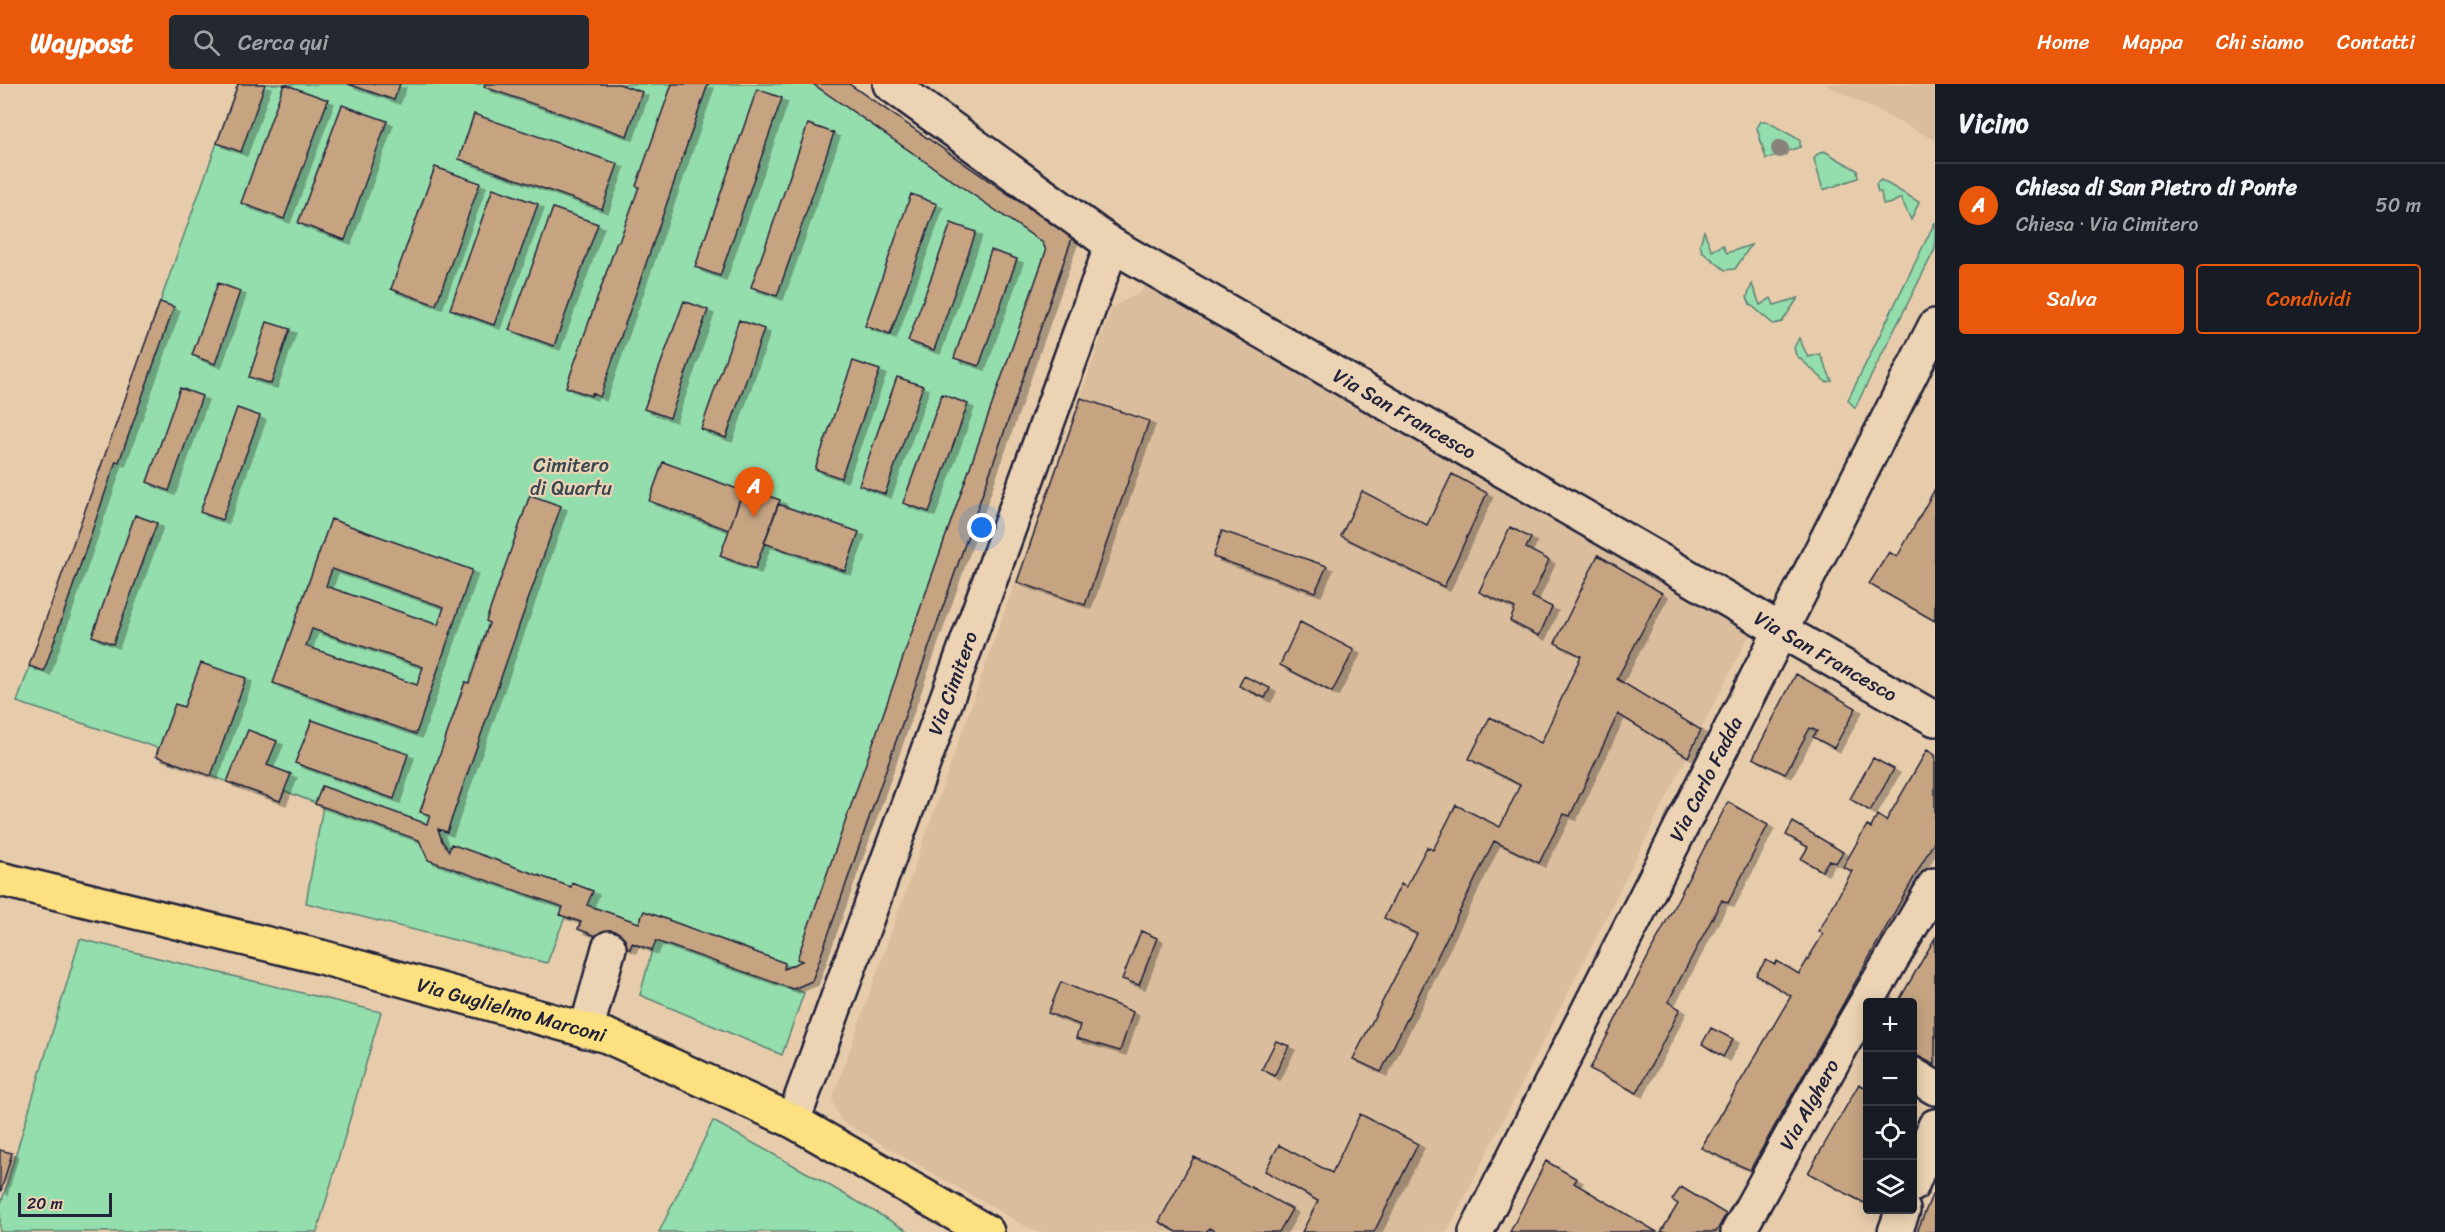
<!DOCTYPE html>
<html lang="it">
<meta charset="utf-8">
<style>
body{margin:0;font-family:Sriracha,sans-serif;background:#242831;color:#f1f3f6}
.controls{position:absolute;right:18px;bottom:18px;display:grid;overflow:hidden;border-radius:6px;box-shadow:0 3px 15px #0003}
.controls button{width:54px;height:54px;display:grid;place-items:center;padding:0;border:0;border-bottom:2px solid #363941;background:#171b24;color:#f1f3f6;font:30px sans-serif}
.scale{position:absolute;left:18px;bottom:15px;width:94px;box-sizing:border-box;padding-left:6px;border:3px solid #22223b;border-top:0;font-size:16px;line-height:21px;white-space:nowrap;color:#22223b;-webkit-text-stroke:4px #ebd3b3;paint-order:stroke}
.you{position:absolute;left:982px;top:444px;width:21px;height:21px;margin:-15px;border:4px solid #fff;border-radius:50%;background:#1a73e8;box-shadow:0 0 0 9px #1a73e833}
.badge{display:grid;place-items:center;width:39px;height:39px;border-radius:50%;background:#ea580c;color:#fff;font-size:20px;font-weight:700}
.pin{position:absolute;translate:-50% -50px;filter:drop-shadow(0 2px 3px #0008)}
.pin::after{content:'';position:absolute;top:32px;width:21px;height:18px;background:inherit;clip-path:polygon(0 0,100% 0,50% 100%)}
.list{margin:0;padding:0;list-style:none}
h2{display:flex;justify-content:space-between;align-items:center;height:78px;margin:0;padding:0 24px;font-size:26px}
h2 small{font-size:20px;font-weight:400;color:#9ea1a6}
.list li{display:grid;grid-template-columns:39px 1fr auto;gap:18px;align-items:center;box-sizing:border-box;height:84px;padding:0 24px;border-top:2px solid #363941}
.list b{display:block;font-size:22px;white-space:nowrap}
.list p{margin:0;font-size:20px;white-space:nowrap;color:#9ea1a6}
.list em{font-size:20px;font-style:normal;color:#9ea1a6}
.actions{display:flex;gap:12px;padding:18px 24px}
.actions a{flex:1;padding:14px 0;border:2px solid #ea580c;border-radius:6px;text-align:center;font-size:21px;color:#ea580c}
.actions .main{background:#ea580c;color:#fff}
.icon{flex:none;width:33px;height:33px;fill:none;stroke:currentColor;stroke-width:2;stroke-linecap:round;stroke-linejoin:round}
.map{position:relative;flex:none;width:1935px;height:1148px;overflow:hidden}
header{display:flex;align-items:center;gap:36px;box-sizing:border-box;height:84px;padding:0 30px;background:#ea580c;color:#fff}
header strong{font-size:28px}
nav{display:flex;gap:33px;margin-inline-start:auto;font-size:21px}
.search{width:420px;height:54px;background:#242831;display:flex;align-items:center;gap:15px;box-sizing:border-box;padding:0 21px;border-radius:6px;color:#9ea1a6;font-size:22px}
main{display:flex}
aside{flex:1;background:#171b24}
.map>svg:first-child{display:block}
.built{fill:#d9bd9d}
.green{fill:#94ddac;stroke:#5b8074;stroke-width:1.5}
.building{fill:#c6a482;stroke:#22223b;stroke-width:1.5;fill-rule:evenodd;filter:url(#shadow)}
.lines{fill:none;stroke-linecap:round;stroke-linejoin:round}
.minor-casing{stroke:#22223b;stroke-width:38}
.major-casing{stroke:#22223b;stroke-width:38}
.minor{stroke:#ebd3b3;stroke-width:33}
.major{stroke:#fde080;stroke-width:33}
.tree{fill:#87837a}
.labels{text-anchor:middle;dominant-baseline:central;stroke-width:4.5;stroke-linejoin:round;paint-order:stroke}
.street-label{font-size:20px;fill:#22223b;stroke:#ebd3b3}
.park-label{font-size:20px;fill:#394752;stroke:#ebd3b3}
</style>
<header>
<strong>Waypost</strong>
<div class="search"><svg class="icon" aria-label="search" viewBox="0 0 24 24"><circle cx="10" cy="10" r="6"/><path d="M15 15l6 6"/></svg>Cerca qui</div>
<nav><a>Home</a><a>Mappa</a><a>Chi siamo</a><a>Contatti</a></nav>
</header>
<main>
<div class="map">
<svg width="1935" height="1148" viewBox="0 0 1935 1148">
<defs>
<filter id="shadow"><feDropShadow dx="6" dy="4" stdDeviation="0" flood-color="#0004"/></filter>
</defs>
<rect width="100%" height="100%" fill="#e7ccab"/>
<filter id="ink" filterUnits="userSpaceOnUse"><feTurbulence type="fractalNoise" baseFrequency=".0167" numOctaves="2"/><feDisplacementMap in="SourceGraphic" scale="12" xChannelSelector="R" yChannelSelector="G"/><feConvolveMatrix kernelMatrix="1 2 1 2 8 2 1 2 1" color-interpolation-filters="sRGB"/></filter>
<g filter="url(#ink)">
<!-- built -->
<path class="built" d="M1824,0h111v56z
M1167,171l281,166 319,178 -320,633h-411l-195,-111 -9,-21 280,-793 28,-14z"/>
<!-- green -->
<path class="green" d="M238,0h611l223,154 -260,743 -18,8 10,4 -22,62 -142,-60 12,-45 -20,-6 -2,5 -52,-20 2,-7 -15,-5 -18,46 -241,-60 17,-97 -38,-15 -5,10 -124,-45 2,-8 -141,-46z
M1761,37h5l34,19v7l-34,12 -9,-31z
M1824,67l33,19 1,8 -35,12 -9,-31 2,-4z
M1881,96l38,22 -8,18 -10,-22 -11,6h-7l-2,-12h-3l-2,-8z
M1935,138v27l-80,159 -7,-8z
M1704,147l8,20 11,-6 4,8 24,-8 -16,24 -10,1 -23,-19 -2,-7z
M1752,200l8,21 11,-7 3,7 24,-7 -16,24 -9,2 -23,-20 -3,-7z
M1799,254l9,19 12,-3 12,27 -6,1 -30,-27 -2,-7z
M80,855l301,73 -64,220h-317v-25z
M713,1037l100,55 97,56h-251z"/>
<!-- building -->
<path class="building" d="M238,0h27l-24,68 -24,-9z
M284,0l44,16 -44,119 -43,-16z
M348,0h52l-6,16z
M485,0h134l23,8 -15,44 -143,-49z
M672,0h36l-108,313 -8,-4 -1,3 -25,-9 51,-145h2l20,-55 -3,-1z
M813,0h36l223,154 -260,743 -19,8 -137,-48 -4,9 -20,-7 -2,6 -52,-20 3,-7 -21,-7 3,-8 -135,-47 -9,-20 -104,-36 7,-18 105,38 3,-9 -10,-3 45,-130 4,1 20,-60 -3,-2 44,-126 31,11 -114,326 -9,-3 4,12 7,10 2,-7 120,43 1,-4 21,8 -6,14 52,18 5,-12 141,52 -1,6 18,-8 -5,-2 249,-708 -3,-8z
M757,5l25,9 -62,178 -25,-9z
M342,21l45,16 -42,119 -47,-17z
M474,30l144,50 -16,45 -143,-50z
M808,40l26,9 -57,163 -26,-9z
M435,83l45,16 -44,122 -45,-16z
M493,104l45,16 -44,121 -44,-16z
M911,110l26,10 -47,131 -25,-9z
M553,124l45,16 -44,122 -45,-16z
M951,139l25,9 -42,118 -26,-9z
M991,166l26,9 -38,107 -25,-8z
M218,199l22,8 -25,73 -23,-9z
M684,217l24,9 -38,108 -26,-9z
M160,218l14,5 -55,155 -3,-1 -72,210 -15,-5z
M739,236l25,9 -38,109 -25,-9z
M267,238l23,7 -19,55 -22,-7z
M853,277l27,9 -39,108 -26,-9z
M897,293l26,9 -38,108 -26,-9z
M180,304l22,8 -33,95 -22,-9z
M942,310l26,10 -39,108 -26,-9z
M1081,314l68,23 -64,184 -68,-23z
M237,324l23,8 -38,104 -22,-8z
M663,378l80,29 -14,39 -80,-29z
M1452,390l35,19 -43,94 -103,-51 21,-45 65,34z
M744,403l36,13 -25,69 -35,-13z
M1935,405v132l-66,-37 20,-32 8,5z
M778,420l81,28 -14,39 -81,-28z
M135,431l22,8 -44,121 -21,-8z
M331,435l141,51 -56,164 -143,-51zM332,485l112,38 -6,18 -112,-39zM312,545l111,38 -6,18 -111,-39z
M1510,443l21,11 -5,10 23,12 -17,37 20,10 -13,29 -29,-15 5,-13 -36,-16z
M1222,447l105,35 -12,26 -102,-35z
M1598,471l64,38 -45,86 84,51 -13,27 -70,-43 -48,102 -6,-2 -25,49 -45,-22 -113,231 -28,-13 64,-125 -33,-16 17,-34 5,3 21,-40 6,3 23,-45 44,22 20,-42 -51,-26 21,-42 51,26 40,-87 -26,-13z
M1300,538l54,28 -22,42 -52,-27z
M201,579l45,15 -35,98 -55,-20 19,-52 9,3z
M1796,590l60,34 -22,40 -21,-11 4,-6 -7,-3 -25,46 -32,-16z
M1244,592l26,12 -5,10 -26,-12z
M312,636l96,34 -14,45 -99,-36z
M248,646l29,11 -10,24 24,9 -11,27 -53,-19z
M1927,666l8,5v85l-185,330 -49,-22 90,-152 -35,-21 10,-15 9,5 2,-4 22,13 24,-40 -4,-3 33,-60 -9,-4 24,-42 4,3 6,-13 9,6z
M1873,674l21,11 -24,42 -20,-12z
M1728,718l40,23 -40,78 -6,-3 -54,102 12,7 -43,84 -47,-24z
M1793,738l50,30 -7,11 -7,-3 -7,11 -21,-12 7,-12 -22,-12z
M1141,847l16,7 -18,47 -17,-6z
M1935,854v127l-23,-12v-51h-14z
M1061,898l72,30 -13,39 -44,-13 4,-13 -32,-12z
M1711,944l22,11 -10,18 -21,-13z
M1276,957l13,5 -15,30 -12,-7z
M1859,1000l9,5v116l-60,-32z
M1360,1030l58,30 -44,88h-72l16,-31 -53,-30 14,-26 53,28z
M0,1066l12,3 -11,38 -1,-1z
M1194,1073l98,52 -13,23h-63l-7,-4 -3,4h-29l-18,-10z
M1546,1077l31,18 -3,4 83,49h-147z
M1681,1103l45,27 -10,18h-55l17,-28 -6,-4z
M1932,1111l3,1v36h-18z"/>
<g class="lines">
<defs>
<g id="minor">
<path id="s1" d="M890,0l222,161 823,474"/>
<path d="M586,947l23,-83"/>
<path d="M1912,990l23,14"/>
<path id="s2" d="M793,1037l319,-876"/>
<path d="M1912,1101l23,-59"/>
<path id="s3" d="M1476,1148l459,-906"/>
<path id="s4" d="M1738,1148l110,-198 87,-149"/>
<path d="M1895,1148l8,-22"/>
</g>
<g id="major">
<path id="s5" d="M0,795l321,78 286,79 186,85 194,111"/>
</g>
</defs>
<!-- minor casing -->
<use href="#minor" class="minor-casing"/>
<!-- major casing -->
<use href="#major" class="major-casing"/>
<!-- minor -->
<use href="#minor" class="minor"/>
<!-- major -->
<use href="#major" class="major"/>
</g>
<!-- trees -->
<circle class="tree" cx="1780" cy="65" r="9"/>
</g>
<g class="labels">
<!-- street labels -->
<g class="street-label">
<text stroke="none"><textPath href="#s1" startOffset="612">Via San Francesco</textPath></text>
<text stroke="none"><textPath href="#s1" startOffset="1098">Via San Francesco</textPath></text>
<text stroke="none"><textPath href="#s2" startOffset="466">Via Cimitero</textPath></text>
<text stroke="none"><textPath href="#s3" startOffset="508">Via Carlo Fadda</textPath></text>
<text stroke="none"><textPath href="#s5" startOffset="528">Via Guglielmo Marconi</textPath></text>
<text stroke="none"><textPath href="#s4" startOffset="146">Via Alghero</textPath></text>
</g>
<!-- park labels -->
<g class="park-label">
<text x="571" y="381">Cimitero<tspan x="571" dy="23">di Quartu</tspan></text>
</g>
</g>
</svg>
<div class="controls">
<button>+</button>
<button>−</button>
<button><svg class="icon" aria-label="locate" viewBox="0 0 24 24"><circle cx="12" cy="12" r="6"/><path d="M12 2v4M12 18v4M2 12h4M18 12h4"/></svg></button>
<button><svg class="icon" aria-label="layers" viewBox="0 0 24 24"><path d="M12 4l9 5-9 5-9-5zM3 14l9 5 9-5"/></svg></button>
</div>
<div class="scale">20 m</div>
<div class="you"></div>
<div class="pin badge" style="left:754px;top:433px">A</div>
</div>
<aside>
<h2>Vicino<small></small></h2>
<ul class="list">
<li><span class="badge">A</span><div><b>Chiesa di San Pietro di Ponte</b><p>Chiesa · Via Cimitero</p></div><em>50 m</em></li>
</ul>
<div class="actions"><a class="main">Salva</a><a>Condividi</a></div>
</aside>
</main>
